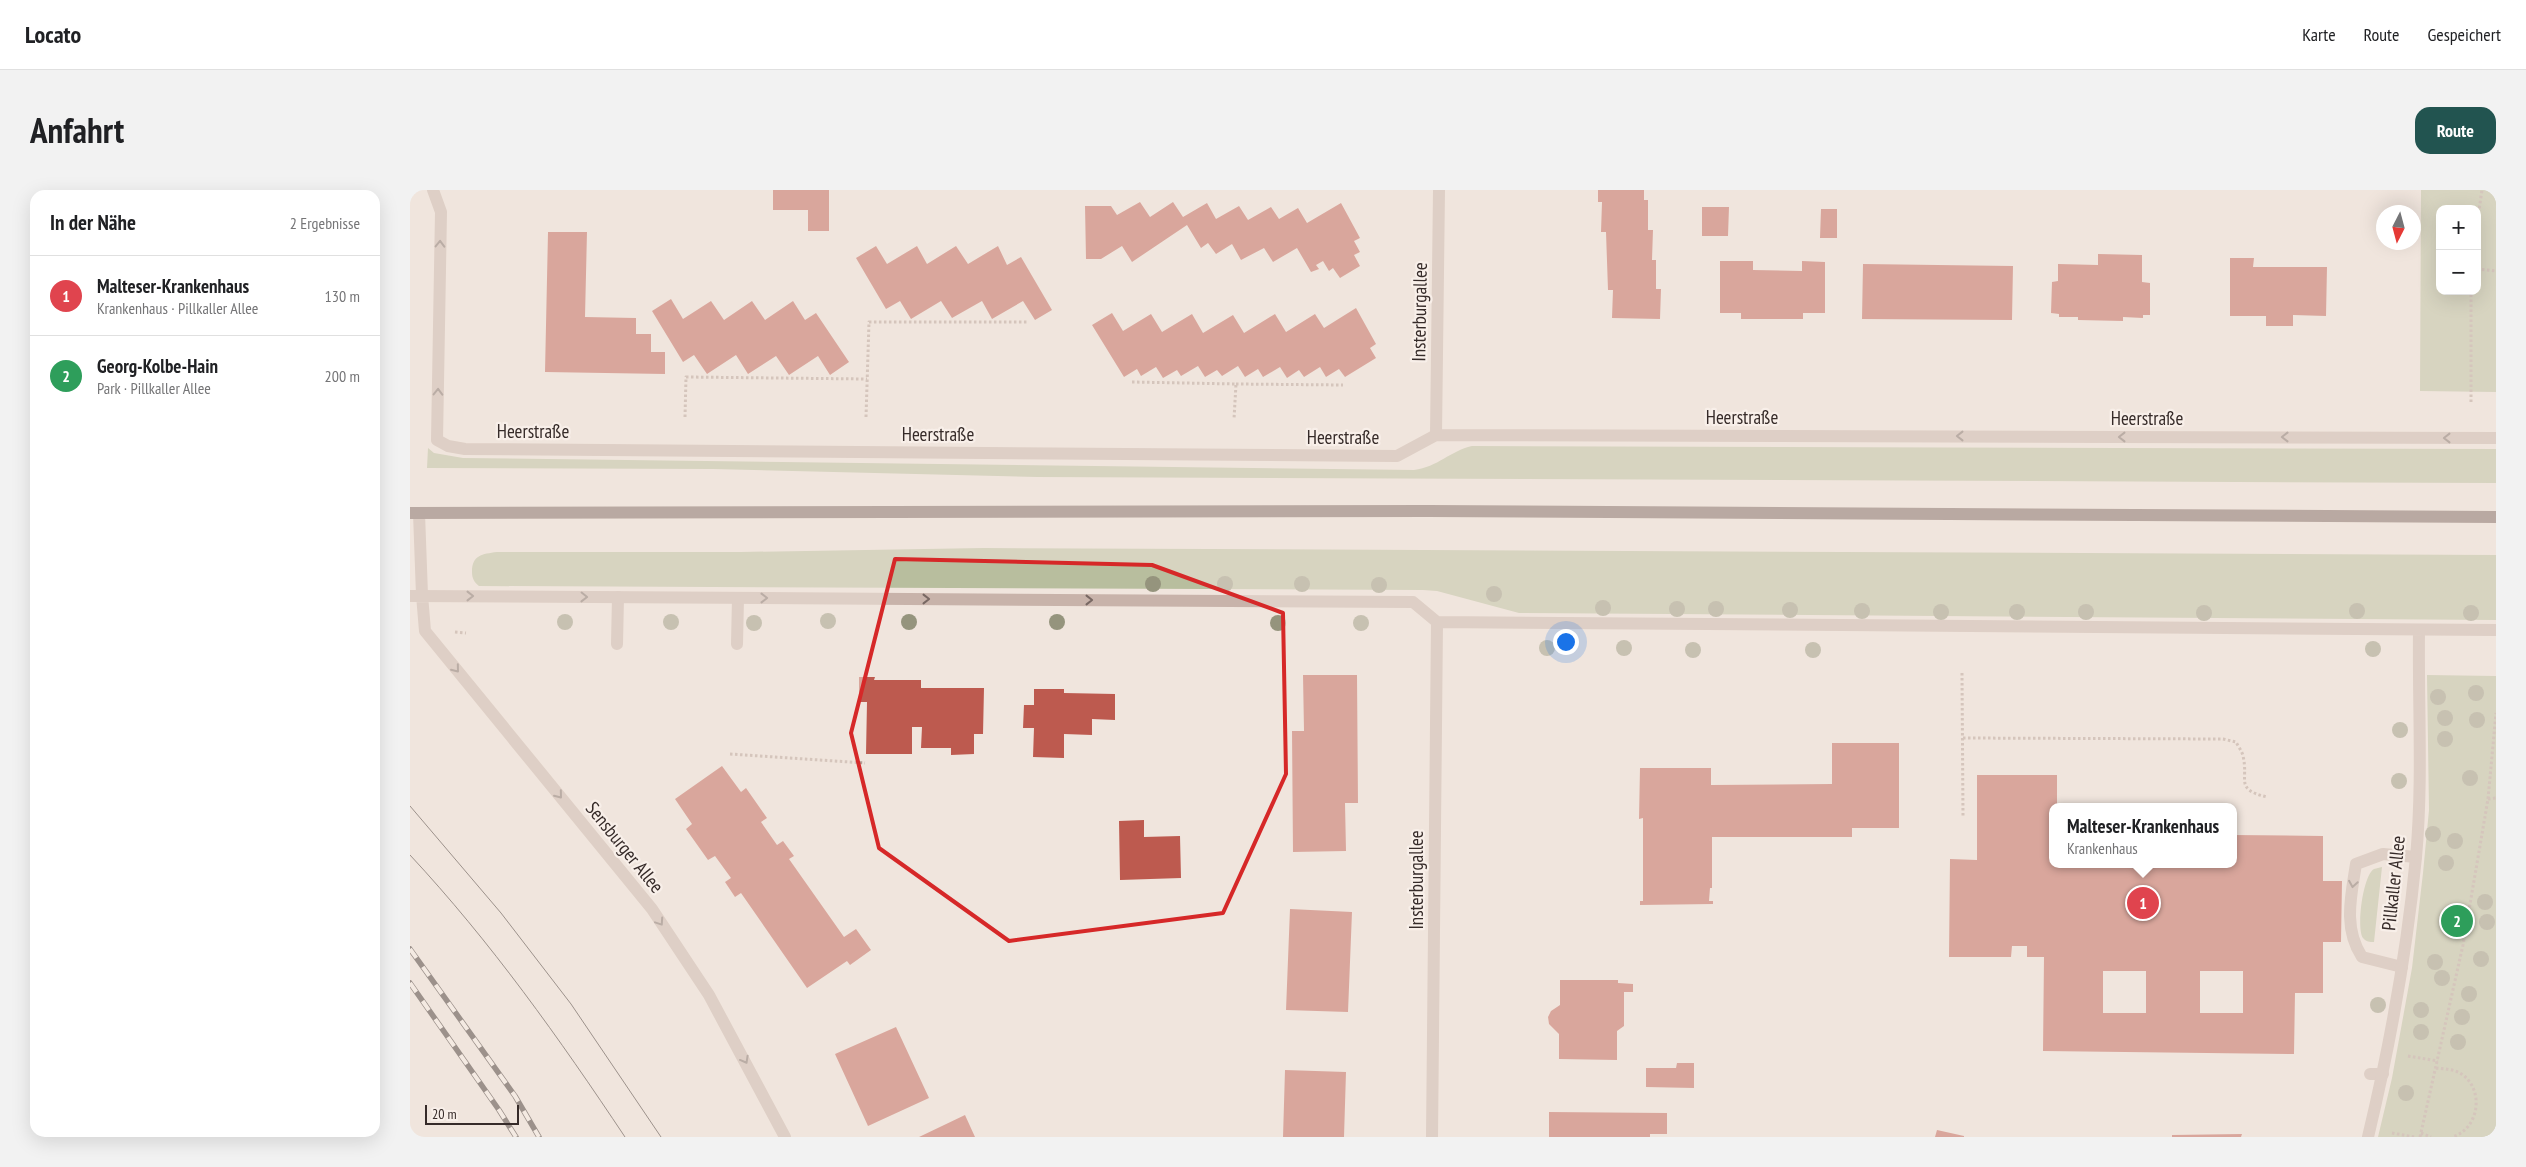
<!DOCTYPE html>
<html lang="de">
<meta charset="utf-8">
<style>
body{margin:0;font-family:"PT Sans Narrow",sans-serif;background:#f2f2f2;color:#202124}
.controls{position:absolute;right:15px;top:15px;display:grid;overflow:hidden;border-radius:10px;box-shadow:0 5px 20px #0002}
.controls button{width:45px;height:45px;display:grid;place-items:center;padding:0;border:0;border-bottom:1px solid #e0e0e0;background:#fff;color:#202124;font:25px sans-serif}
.compass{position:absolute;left:1966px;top:15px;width:45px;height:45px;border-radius:50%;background:#fff;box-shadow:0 5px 20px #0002;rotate:186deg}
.scale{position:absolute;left:15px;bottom:12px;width:94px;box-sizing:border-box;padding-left:5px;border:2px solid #362b29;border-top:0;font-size:14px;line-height:18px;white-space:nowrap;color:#362b29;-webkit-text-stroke:4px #f8efe9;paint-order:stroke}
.you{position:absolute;left:1155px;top:451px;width:18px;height:18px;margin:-12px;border:4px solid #fff;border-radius:50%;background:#1a73e8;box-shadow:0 0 0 8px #1a73e833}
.badge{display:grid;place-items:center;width:32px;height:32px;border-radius:50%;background:#225450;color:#fff;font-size:16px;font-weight:700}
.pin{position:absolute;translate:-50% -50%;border:2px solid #fff;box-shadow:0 1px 5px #0006}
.popup{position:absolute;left:1639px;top:613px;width:188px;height:65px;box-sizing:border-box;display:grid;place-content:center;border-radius:10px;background:#fff;filter:drop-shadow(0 1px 4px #0005);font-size:16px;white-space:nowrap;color:#757577}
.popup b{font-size:19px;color:#202124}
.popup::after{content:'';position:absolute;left:50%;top:100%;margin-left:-10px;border:10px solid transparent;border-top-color:#fff}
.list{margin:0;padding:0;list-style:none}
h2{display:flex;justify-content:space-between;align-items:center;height:65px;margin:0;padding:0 20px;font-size:21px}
h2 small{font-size:16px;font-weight:400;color:#757577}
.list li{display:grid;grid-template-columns:32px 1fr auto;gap:15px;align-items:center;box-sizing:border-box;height:80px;padding:0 20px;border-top:1px solid #e0e0e0}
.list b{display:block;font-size:19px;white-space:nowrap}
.list p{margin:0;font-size:16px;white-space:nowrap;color:#757577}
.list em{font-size:16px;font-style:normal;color:#757577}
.map{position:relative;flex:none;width:2086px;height:947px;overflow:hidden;border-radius:15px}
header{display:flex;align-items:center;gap:30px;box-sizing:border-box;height:70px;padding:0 25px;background:#fff;border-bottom:1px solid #e0e0e0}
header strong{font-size:24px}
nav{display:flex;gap:28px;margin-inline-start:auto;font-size:18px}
.intro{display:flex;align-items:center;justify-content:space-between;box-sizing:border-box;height:120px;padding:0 30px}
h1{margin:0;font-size:35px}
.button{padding:12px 22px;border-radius:15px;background:#225450;color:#fff;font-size:18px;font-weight:700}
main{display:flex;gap:30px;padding:0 30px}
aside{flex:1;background:#fff;border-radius:15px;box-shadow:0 5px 20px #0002}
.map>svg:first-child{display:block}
.green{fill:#b8be9e;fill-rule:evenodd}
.building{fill:#bd5a4f;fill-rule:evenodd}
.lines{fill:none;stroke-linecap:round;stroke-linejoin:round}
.path{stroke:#b39d94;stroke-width:3;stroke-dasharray:2.5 2.5;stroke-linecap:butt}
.service{stroke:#c8b3aa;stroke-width:12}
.minor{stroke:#c8b3aa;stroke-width:12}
.primary{stroke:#77605b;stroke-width:12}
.tram{stroke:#362b29;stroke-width:1}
.rail-casing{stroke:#362b29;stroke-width:5.5}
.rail{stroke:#f8efe9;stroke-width:4;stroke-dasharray:11;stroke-linecap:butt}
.tree{fill:#95947d}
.oneway{stroke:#786863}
.marked{fill:none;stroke:#d62828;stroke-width:4;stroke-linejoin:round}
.labels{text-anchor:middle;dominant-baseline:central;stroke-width:4.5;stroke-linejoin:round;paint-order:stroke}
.street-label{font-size:19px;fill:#362b29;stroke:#f8efe9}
</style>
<header>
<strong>Locato</strong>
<nav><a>Karte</a><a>Route</a><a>Gespeichert</a></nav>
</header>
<div class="intro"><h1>Anfahrt</h1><a class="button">Route</a></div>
<main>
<aside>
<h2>In der Nähe<small>2 Ergebnisse</small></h2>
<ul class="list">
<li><span class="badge" style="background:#e0444e">1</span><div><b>Malteser-Krankenhaus</b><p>Krankenhaus · Pillkaller Allee</p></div><em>130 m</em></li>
<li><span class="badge" style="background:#2e9e5b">2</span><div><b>Georg-Kolbe-Hain</b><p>Park · Pillkaller Allee</p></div><em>200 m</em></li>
</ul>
</aside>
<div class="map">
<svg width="2086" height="947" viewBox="0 0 2086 947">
<rect width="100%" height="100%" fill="#f0e5dd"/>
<!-- green -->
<path class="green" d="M2011,0h75v202l-76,-1zM2030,19h37v82h-37z
M1062,256l1024,3v34l-1459,-6 -324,-8 -286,-1 1,-20 6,5 29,5 951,12c24,-3 36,-19 58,-24z
M574,358l1512,7v65l-977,-7 -82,-22 -14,-1 -944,-4c-5,-4 -7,-8 -7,-14 0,-17 10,-18 25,-20h244z
M2017,485l69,1v461h-118l14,-59 20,-110 11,-95 6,-63z
M1972,677l-8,75c-4,0 -8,0 -11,-4 -7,-10 0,-63 11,-69 3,-1 5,-1 8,-2z"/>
<!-- building -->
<path class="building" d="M363,0h56v41h-21v-21h-35z
M1188,0h46v10h4v30h5l-1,30h4v29h5l-1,30 -48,-1 1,-28h-5l-2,-58h-5l1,-30h-4z
M730,12l10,15 23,-15 10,15 24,-14 9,16 23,-13 9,14 23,-13 8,12 19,-11 9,15 34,-20 19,35 -6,3 6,11 -6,3 6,11 -20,12 -7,-10 -4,3 -6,-10 -7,4 3,4 -8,3 -14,-24 -24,14 -9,-14 -23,12 -9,-16 -16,10 -8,-11 -7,5 -14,-23 -55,37 -10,-16 -21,13h-15l-1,-53h26l6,9z
M1292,17h27l-1,29h-26z
M1411,19h16v29h-17z
M138,42h39l-2,85 51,1v16h15v18h14v22l-120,-2z
M466,56l11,18 30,-18 10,18 29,-18 12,18 30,-18 9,19 14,-8 31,53 -17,10 -12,-19 -31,18 -10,-18 -30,17 -11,-17 -30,18 -11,-18 -14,8 -30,-51z
M1688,64l44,1v27l8,1v32h-7v3l-20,-1v4l-45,-1v-3h-19v-3l-8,-1 1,-31 6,-1v-17l40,1z
M1820,68h24l-1,9h74l-1,49 -33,-1v11h-27v-10h-36z
M1310,71h33v9l49,1v-10l23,1v51h-22v6h-62v-6h-21z
M1453,74l150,2 -1,54 -150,-1z
M261,109l12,20 28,-18 13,19 28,-19 13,19 28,-19 12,19 11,-7 33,49 -19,13 -12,-19 -29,19 -13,-19 -28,18 -12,-19 -29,19 -13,-19 -11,7 -31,-51z
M946,118l20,36 -6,4 6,10 -31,19 -6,-8 -13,8 -6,-10 -16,10 -5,-7 -12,8 -7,-11 -17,10 -5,-8 -13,8 -7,-11 -16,10 -5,-6 -12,7 -7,-11 -17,10 -4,-6 -14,8 -7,-11 -15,9 -4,-7 -13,8 -32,-52 20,-12 11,18 28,-17 11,18 30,-18 11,19 30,-18 11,18 31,-19 11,18 29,-18 9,14z
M893,485h54l1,128h-13l1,48 -53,1 -1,-121h12z
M449,487h16l-1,3h47v8h63l-1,46h-9v20l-23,1v-7h-30l1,-21h-10v27h-46l1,-52h-8z
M624,499h30v4l51,1v26l-23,-1v16l-28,-1v24l-31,-1 1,-29h-11l1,-23h10z
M1422,553h67v85h-47v9h-140v51h-2l-1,13h4v3l-73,1v-4h3v-83l-4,1 1,-51h71v17l121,-1z
M312,576l19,26 5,-4 21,30 -6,4 16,23 6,-4 11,15 -5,3 55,78 12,-8 15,21 -21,15 -3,-4 -40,27 -66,-95 -6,4 -10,-15 6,-4 -16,-22 -7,4 -22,-31 6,-5 -17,-25z
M1567,585h80v32h-4v57h180v-29l90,1v45h19l-1,61h-18v51h-28l-1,61 -251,-3 1,-94h-17v-11h-15l-1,11h-62l1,-98 27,1zM1693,781h43v42h-43zM1790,781h43v42h-43z
M734,630v17l36,-1 1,42 -61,2 -1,-59z
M880,719l62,3 -4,100 -62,-2z
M1150,790h58v3l15,1v8h-9v34l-7,5v29l-58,-1v-25l-10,-10 -1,-7 3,-6 9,-6z
M486,837l33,71 -61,28 -33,-72z
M1267,873h17v25l-48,-1v-19h30z
M875,880l61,2 -2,65h-61z
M1139,922l118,1v21h-17v3h-101z
M555,925l10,22h-56z
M1527,940l27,6v1h-29z
M1832,944l-1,3h-69v-2z"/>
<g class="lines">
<!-- path -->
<path class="path" d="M2067,33l5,-33
M2067,79l19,2
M722,192l104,2 -2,35
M826,194l107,1
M2061,212v-111
M275,227l1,-40 181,2
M456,227l3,-95h159
M45,442l11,1
M1552,483l1,144
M1553,548l260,1 13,3c2,4 6,9 7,14 6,25 -9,33 24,41
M320,564l135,9
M2078,609l8,-1
M1998,866l30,5
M2026,878c8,1 17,1 24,5 25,15 20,56 -8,64
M1982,943l22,4
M2011,943l10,4
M2010,947l43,-192 25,-146 8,-86"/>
<!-- service -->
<path class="service" d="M207,454l1,-47
M327,454l1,-46
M1992,777l-40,-10c-19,-29 -11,-61 -6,-93l27,-10 33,3
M1960,884h13"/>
<!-- minor -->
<path class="minor" d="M23,0l8,22 -4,228 11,6 17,3 932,7 39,-21 1060,3
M1026,245l3,-245
M9,323l3,82 3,36 227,278 57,86 76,142
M0,406l1003,6 24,20 1059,8
M1022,947l5,-515
M1958,947c22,-92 39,-186 48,-280 7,-75 2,-152 3,-227"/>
<!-- primary -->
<path class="primary" d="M0,323l1018,-2 1068,6"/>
<!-- tram -->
<path class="tram" d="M0,616l91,107 70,91 90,133
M0,665c81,87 149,183 215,282"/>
<defs>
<path id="rail" d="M0,759l105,147 24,41
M0,793l89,127 17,27"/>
</defs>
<!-- rail casing -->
<use href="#rail" class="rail-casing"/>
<!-- rail -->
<use href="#rail" class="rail"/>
</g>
<!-- trees -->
<g class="tree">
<circle cx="743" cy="394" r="8"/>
<circle cx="815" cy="394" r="8"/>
<circle cx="892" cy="394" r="8"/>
<circle cx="969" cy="395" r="8"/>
<circle cx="1084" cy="404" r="8"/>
<circle cx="1193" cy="418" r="8"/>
<circle cx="1267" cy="419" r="8"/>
<circle cx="1306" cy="419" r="8"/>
<circle cx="1380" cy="420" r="8"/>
<circle cx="1452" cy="421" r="8"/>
<circle cx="1947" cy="421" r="8"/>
<circle cx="1531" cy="422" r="8"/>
<circle cx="1607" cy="422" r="8"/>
<circle cx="1676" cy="422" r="8"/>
<circle cx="1794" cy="423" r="8"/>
<circle cx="2061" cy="423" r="8"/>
<circle cx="418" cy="431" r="8"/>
<circle cx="155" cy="432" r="8"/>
<circle cx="261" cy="432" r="8"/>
<circle cx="499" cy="432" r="8"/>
<circle cx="647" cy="432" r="8"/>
<circle cx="344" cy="433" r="8"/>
<circle cx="868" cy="433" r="8"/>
<circle cx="951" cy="433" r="8"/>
<circle cx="1137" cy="458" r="8"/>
<circle cx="1214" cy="458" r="8"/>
<circle cx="1963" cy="459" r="8"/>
<circle cx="1283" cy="460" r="8"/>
<circle cx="1403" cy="460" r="8"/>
<circle cx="2066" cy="503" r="8"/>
<circle cx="2028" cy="507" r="8"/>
<circle cx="2035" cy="528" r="8"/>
<circle cx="2067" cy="530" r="8"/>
<circle cx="1990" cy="540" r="8"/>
<circle cx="2035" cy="549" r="8"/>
<circle cx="2060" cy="588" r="8"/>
<circle cx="1989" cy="591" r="8"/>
<circle cx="2023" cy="644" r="8"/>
<circle cx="2045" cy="651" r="8"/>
<circle cx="2036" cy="673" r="8"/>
<circle cx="2075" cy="712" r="8"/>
<circle cx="2077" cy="732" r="8"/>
<circle cx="2071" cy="769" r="8"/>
<circle cx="2025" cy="772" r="8"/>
<circle cx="2032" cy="788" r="8"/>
<circle cx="2059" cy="804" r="8"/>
<circle cx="1968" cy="815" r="8"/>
<circle cx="2011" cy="820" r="8"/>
<circle cx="2052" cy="827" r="8"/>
<circle cx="2011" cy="842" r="8"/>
<circle cx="2048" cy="852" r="8"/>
<circle cx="1996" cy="903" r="8"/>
</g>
<!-- one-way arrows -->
<defs><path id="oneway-chevron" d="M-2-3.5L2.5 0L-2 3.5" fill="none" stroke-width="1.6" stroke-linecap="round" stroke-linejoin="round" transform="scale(1.25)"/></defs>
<g class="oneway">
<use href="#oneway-chevron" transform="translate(30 54) rotate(-89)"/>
<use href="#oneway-chevron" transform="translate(28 202) rotate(-89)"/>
<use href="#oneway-chevron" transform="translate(1550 246) rotate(-180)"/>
<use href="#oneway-chevron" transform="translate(1712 247) rotate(-180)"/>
<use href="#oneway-chevron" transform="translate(1875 247) rotate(-180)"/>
<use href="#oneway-chevron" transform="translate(2037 248) rotate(-180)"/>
<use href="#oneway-chevron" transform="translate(60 406)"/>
<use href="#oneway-chevron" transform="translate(174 407) rotate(1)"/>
<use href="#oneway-chevron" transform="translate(354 408)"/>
<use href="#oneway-chevron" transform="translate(516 409)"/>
<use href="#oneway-chevron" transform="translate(679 410)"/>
<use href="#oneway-chevron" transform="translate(46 479) rotate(51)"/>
<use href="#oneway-chevron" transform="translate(149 605) rotate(51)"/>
<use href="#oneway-chevron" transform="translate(1943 694) rotate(99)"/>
<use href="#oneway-chevron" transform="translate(250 732) rotate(56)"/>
<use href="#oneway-chevron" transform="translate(335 870) rotate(61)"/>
</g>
<!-- marked area -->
<path d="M0 0H2086V947H0ZM485,369l257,6 131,48 3,161 -63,139 -214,28 -130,-93 -28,-115z" fill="#f0e5dd" fill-opacity=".55" fill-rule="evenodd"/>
<path class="marked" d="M485,369l257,6 131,48 3,161 -63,139 -214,28 -130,-93 -28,-115z"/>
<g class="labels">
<!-- street labels -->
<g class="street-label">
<text transform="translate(1009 122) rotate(-89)">Insterburgallee</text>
<text x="1332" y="227">Heerstraße</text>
<text x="1737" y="228">Heerstraße</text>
<text x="123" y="241">Heerstraße</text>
<text x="528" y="244">Heerstraße</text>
<text x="933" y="247">Heerstraße</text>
<text transform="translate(215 657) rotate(51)">Sensburger Allee</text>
<text transform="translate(1006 690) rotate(-90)">Insterburgallee</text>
<text transform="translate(1983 693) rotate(-84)">Pillkaller Allee</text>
</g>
</g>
</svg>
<div class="controls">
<button>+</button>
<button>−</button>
</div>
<svg class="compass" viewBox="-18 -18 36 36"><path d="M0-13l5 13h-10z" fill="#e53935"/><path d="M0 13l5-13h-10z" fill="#757577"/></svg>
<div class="scale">20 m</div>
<div class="you"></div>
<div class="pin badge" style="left:1733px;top:713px;background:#e0444e">1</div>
<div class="popup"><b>Malteser-Krankenhaus</b>Krankenhaus</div>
<div class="pin badge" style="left:2047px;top:731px;background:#2e9e5b">2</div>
</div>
</main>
